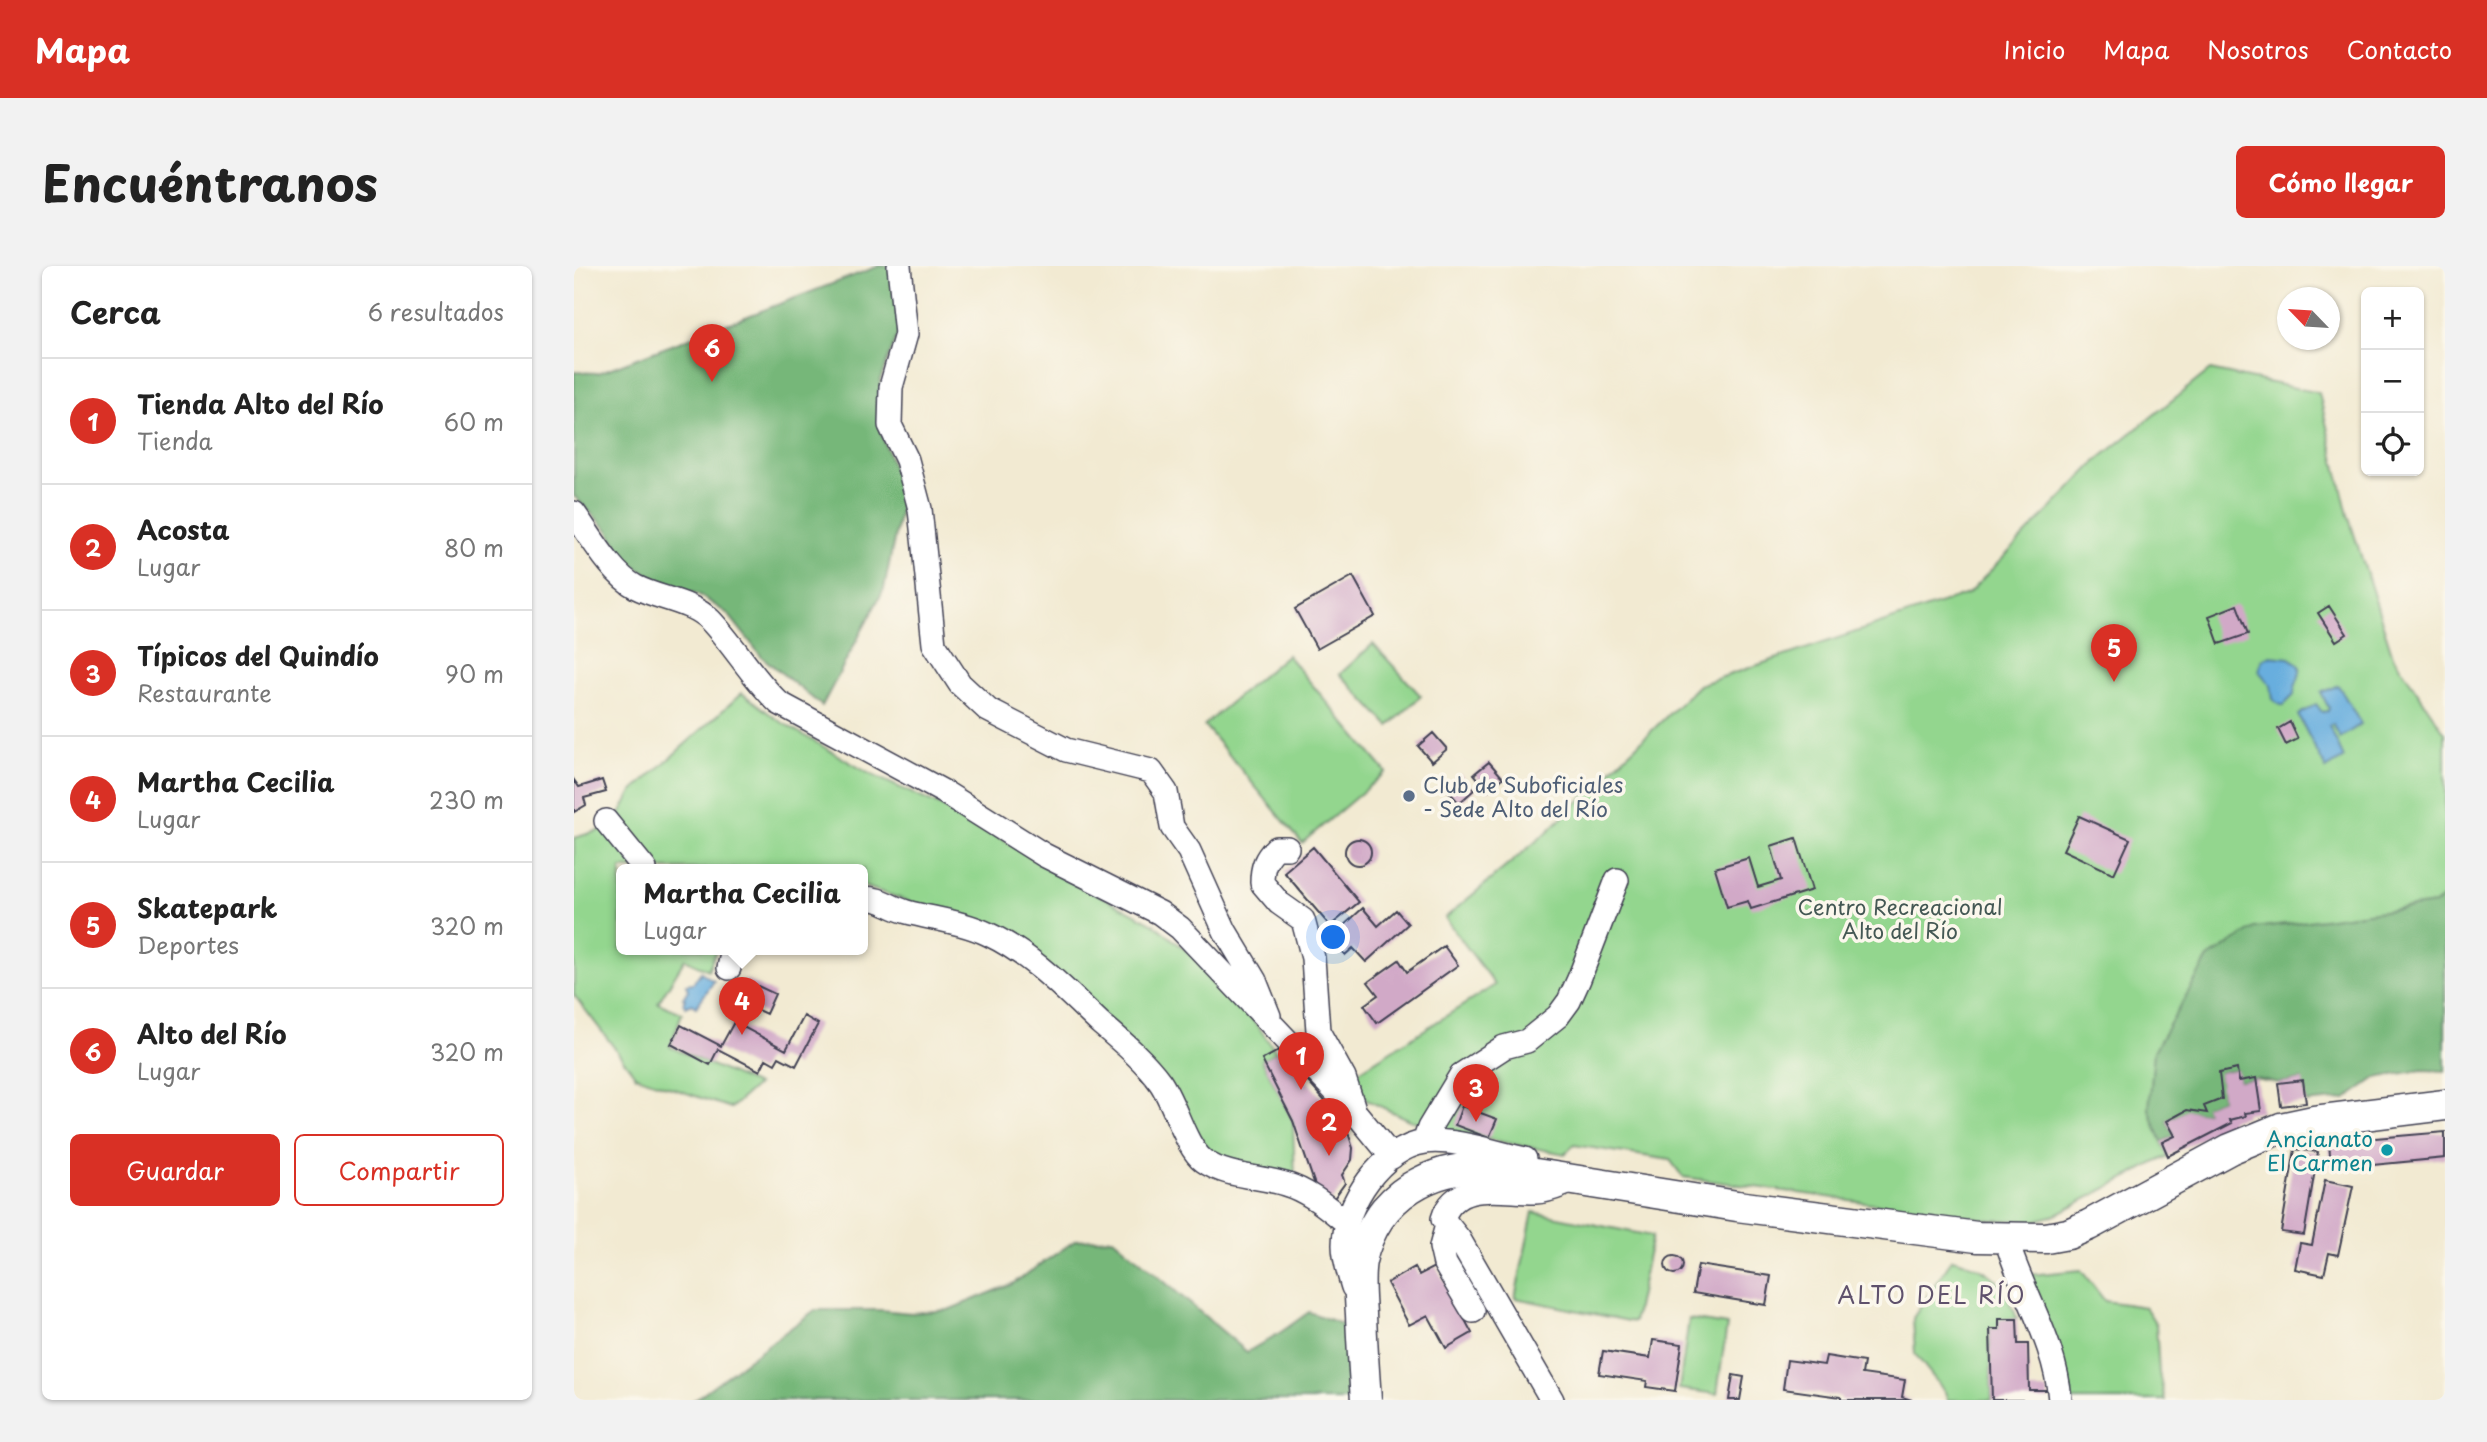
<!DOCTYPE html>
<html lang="es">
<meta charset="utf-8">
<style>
body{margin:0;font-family:"Playpen Sans",sans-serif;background:#f2f2f2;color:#222}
.controls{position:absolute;right:21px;top:21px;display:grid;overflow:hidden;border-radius:10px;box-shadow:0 2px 5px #0004}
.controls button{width:63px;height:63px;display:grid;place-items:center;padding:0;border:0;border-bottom:2px solid #e0e0e0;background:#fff;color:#222;font:35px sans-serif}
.compass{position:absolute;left:1703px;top:21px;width:63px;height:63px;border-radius:50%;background:#fff;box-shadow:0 2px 5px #0004;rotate:295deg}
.you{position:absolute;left:760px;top:672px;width:24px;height:24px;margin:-18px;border:5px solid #fff;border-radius:50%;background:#1a73e8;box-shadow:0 0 0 10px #1a73e833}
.badge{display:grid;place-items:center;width:46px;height:46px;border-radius:50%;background:#d93025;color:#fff;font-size:23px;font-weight:700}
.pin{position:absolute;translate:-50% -58px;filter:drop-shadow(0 2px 4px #0008)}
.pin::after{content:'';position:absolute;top:37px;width:24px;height:21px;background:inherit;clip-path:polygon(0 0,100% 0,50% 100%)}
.popup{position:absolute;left:42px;top:598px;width:252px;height:91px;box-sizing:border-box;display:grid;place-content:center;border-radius:10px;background:#fff;filter:drop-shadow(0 2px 5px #0005);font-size:23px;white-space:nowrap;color:#767676}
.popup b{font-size:26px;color:#222}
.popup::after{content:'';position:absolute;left:50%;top:100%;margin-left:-14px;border:14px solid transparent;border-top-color:#fff}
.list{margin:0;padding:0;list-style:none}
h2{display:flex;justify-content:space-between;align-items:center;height:91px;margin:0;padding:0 28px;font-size:30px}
h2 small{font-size:23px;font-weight:400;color:#767676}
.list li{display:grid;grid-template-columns:46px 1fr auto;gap:21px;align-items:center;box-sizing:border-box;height:126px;padding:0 28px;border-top:2px solid #e0e0e0}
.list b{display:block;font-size:26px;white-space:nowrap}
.list p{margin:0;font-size:23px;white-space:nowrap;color:#767676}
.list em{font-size:23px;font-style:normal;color:#767676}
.actions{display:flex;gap:14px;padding:21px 28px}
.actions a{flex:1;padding:16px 0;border:2px solid #d93025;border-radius:10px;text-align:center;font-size:24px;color:#d93025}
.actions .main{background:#d93025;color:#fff}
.icon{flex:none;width:38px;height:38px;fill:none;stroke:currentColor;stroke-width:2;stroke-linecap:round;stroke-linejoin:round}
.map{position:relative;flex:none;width:1871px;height:1134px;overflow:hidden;border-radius:10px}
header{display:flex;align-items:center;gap:42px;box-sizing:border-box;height:98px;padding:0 35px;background:#d93025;color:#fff}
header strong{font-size:33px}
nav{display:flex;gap:38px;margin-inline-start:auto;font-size:24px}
.intro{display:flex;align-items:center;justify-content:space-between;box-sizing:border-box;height:168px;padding:0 42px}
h1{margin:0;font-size:49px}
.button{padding:18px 32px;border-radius:10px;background:#d93025;color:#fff;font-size:24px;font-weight:700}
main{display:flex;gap:42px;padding:0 42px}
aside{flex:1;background:#fff;border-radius:10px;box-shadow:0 2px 5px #0004}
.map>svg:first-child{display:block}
.green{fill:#93d68e;stroke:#5a7c64;stroke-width:2}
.forest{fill:#76b779;stroke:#4c6c5a;stroke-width:2}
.water{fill:#67aede;stroke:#44688c;stroke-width:2}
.building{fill:#d1a9c7}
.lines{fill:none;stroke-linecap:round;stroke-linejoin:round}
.minor-casing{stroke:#414052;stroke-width:26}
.major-casing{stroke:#414052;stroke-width:33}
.minor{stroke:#fff;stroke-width:23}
.major{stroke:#fff;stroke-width:30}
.service-dot{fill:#5c6f8a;stroke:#fbf7ec;stroke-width:2.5}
.culture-dot{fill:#0f9aa8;stroke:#fbf7ec;stroke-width:2.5}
.labels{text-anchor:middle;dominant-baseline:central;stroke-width:7;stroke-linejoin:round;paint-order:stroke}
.service-label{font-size:21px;fill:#4e5e75;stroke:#fbf7ec;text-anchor:start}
.park-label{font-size:21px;fill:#445854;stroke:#fbf7ec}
.culture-label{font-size:21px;fill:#0d838f;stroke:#fbf7ec;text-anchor:end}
.neighbourhood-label{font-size:23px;letter-spacing:2px;fill:#5f516c;stroke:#fbf7ec}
</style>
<header>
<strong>Mapa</strong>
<nav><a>Inicio</a><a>Mapa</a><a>Nosotros</a><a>Contacto</a></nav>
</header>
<div class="intro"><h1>Encuéntranos</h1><a class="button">Cómo llegar</a></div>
<main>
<aside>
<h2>Cerca<small>6 resultados</small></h2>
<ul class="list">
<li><span class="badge">1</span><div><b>Tienda Alto del Río</b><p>Tienda</p></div><em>60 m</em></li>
<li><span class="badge">2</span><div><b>Acosta</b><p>Lugar</p></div><em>80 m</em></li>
<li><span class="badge">3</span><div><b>Típicos del Quindío</b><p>Restaurante</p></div><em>90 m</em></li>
<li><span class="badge">4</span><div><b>Martha Cecilia</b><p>Lugar</p></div><em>230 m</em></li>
<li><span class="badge">5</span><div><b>Skatepark</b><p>Deportes</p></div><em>320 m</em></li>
<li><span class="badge">6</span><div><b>Alto del Río</b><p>Lugar</p></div><em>320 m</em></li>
</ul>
<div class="actions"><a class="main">Guardar</a><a>Compartir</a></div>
</aside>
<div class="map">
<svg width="1871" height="1134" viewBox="0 0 1871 1134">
<rect width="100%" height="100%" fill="#fbf7ec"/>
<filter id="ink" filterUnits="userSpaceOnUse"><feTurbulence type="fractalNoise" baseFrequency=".0143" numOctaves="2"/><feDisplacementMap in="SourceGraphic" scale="14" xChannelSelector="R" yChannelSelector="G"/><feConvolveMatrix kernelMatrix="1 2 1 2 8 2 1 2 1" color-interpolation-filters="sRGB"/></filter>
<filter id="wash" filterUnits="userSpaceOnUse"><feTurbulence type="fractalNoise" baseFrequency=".00686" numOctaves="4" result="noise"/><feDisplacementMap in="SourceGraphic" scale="28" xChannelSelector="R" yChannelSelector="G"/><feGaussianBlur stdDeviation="1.57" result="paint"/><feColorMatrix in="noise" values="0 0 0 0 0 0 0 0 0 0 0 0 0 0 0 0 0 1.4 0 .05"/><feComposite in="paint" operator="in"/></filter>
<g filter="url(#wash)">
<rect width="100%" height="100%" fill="#f2ead2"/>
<!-- green -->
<path class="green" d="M1636,104l109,23 29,122 45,141 52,77v164l-296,212 19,47 -113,59 -21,6 -41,-1 -310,-43 -13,-17 -96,-15 -9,9 -109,-21 -47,-13 -42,-20 -14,-25 142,-90 -50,-67 101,-85 153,-148 269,-91 132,-136z
M799,378l48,52 -32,30 -49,-52z
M713,389l99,117 -84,71 -98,-118z
M168,427l36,27 92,54 94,43 115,67 75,40 56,46 47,55 19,27 -14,8 31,61 2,59 -73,-20 -15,-12 -16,-26 -130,-144 -120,-66 -78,-26v-17h-205l-41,-49 14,-27z
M30,563l34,40h-17v80h96l-9,21 -23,-11 -27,44 24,10 -12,34 87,38 -26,23 -95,-32 -62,-81v-157z
M959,946l119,24 -18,86 -119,-24z
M1378,993c39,9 52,22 65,60l-18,1v9h-9l2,71h-44l-3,-8 -30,-38 -2,-36z
M1507,1004l24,31 40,6 11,17 3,49 6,27h-97l-38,-125z
M1115,1053l38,6 -10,69 -38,-5z"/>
<!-- forest -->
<path class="forest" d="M305,0h11l10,63 -20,51 1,53 22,63 -19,93 -62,117 -60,-49 -34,-43 -30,-20 -31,-7 -41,-27 -18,-30 -34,-34v-124l24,1z
M1871,631v174l-23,-1 -46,8 -30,21 -40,4 -4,-23 -24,3 -22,-5 -17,3 -3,-12 -16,4 2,26 -17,7 2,7 -20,-2 -20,10 8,15 -13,6 -13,-33 5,-58 54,-93 47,-30 180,-24z
M539,972l134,114 34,-20 28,-20 38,14 1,74h-654l121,-90h65l31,3 37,-3 64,-26 64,-44z"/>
<!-- water -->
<path class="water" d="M1695,390l21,2 10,8c2,12 -7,18 -6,29l-10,10h-4l-7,-5 -2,-14 -12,-15 3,-11z
M1764,419l23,39 -21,14 -7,-14 -4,2 15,32 -18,11 -28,-54 18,-11 6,8 6,-1 1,-3 -8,-15z
M127,706l13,9 -18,26 -4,-3 -6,3 -3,-4 2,-4 -2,-1 5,-8 -2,-6 7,-1z"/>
<g id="blocks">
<!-- building -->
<path class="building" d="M779,310l22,40 -58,33 -22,-40z
M1663,339l11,29 -29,10 -10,-28z
M1755,340l18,28 -11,7 -18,-28z
M1716,456l8,17 -12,6 -8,-16z
M859,467l14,16 -15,13 -14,-16z
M915,496l14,16 -15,13 -14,-17z
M886,508l14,16 -15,13 -14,-16z
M0,514l5,7 23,-7 4,12 -22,6 2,7 -12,7z
M1505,550l51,23 -16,35 -51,-24z
M1222,572l16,52 -61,19 -3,-8 -21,6 -12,-39 34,-10 9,29 23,-7 -10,-34z
M771 586a13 13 0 1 1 26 0a13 13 0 1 1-26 0Z
M739,581l46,55 -29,24 -46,-54z
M789,642l15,18 18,-16 12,14 -42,38 -13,-14 -8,7 -15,-17z
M870,680l14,19 -81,58 -13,-18 14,-10 -10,-13 31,-22 8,12z
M171,714l30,14 -9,20 -30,-14z
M230,750l14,8 -22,42 -17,-9 -4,7 -9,-5 -6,12 -42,-22 -8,16 -39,-21 10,-19 40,21 13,-24 52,28z
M706,784l50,57 3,-1 8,5 12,37 -1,12 -10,15 3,8 -13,18 -14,-7 -25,-73 -31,-61z
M1663,803l2,12 17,-3 5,33 -16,2 1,3 -16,4 2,3 -64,33 -6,-14 13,-6 -8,-15 20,-11 20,3 -3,-7 18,-7 -3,-26z
M1729,814l3,23 -25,3 -3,-23z
M888,840l35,13 -8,19 -34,-13z
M1871,866v26l-114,11 -2,-27z
M1721,883l23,3 -14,83 -23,-3z
M1751,914l28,6 -15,69 -9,-2 -5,22 -29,-6 5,-26 12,2z
M1091 999a9 9 0 1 1 18 0a9 9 0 1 1-18 0Z
M1124,999l73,11 -5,29 -73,-12z
M862,1000l36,67 -26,15 -18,-33 -19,10 -22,-42 28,-16 4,8z
M1425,1053h18l1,25h10l1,46h19v10h-56l-2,-71h9z
M1079,1074l29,4 -7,47 -29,-4 1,-6 -48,-7 4,-23 47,7z
M1252,1090l38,6 -2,12 43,6 -3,17 10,3h-71v-3l-58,-8 4,-29 37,5z
M1159,1109l11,2 -4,23h-11z"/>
</g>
</g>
<g filter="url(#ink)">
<use href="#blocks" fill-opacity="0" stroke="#414052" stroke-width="2"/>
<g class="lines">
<defs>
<path id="minor" d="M325,0l7,68 -15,53 -1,38 17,35 13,49 14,135 26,40 28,26 78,40 85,21 15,21 6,35 17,24 36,80 30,50 14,35
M0,247c16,22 38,62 62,74 23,12 55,14 74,33 25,26 42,58 69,83l165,89 100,63 116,58 20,15 175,184 37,45
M32,555l39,48
M713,582h-11c-11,11 -14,19 -14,35l17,20 24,17 10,38 5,73 26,47 10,31
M289,632c20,0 25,9 44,14 27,7 56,10 81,22 43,20 78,57 112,89 21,18 44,37 60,59 15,21 25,65 44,79 22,16 55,15 81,23 24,7 43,24 62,39
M155,702l4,-19
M850,876l5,-14 32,-53 43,-28 23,-6 31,-25 11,-15 10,-22 38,-99
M873,959l-6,22 4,17 28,47
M1432,973c16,54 50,104 54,161
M779,1021c-4,-13 -9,-28 -9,-42 0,-41 38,-97 81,-103 28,-4 71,11 100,17
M978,1134l-93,-161 -16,-20c12,-41 62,-26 93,-27 12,0 26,-7 37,-11"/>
<path id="major" d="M792,1134c-2,-28 -4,-57 -5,-86 -1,-17 -3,-36 0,-53 15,-67 72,-98 137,-93l239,38 240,31 69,1 22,-4 21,-9 141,-76 51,-21 33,-7 131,-16"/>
</defs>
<!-- minor casing -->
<use href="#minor" class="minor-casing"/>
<!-- major casing -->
<use href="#major" class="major-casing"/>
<!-- minor -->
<use href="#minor" class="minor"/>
<!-- major -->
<use href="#major" class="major"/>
</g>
</g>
<!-- markers -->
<circle class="service-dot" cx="835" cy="530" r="7"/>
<circle class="culture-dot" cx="1813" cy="884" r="7"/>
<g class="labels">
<!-- service labels -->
<g class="service-label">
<text x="849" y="518">Club de Suboficiales<tspan x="849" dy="24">- Sede Alto del Río</tspan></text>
</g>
<!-- park labels -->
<g class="park-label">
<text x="1326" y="640">Centro Recreacional<tspan x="1326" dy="24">Alto del Río</tspan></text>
</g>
<!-- culture labels -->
<g class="culture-label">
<text x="1799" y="872">Ancianato<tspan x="1799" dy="24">El Carmen</tspan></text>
</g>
<!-- neighbourhood labels -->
<g class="neighbourhood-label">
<text x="1358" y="1028">ALTO DEL RÍO</text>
</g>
</g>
</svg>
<div class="controls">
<button>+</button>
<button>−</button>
<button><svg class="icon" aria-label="locate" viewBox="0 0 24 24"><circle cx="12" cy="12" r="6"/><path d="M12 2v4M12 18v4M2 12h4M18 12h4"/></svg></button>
</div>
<svg class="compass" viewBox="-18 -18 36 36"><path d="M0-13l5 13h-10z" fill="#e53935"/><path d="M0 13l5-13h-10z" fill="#767676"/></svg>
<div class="you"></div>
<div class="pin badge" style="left:727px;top:824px">1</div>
<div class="pin badge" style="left:755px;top:890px">2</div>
<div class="pin badge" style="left:902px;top:856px">3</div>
<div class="pin badge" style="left:168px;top:769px">4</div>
<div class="popup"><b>Martha Cecilia</b>Lugar</div>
<div class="pin badge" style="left:1540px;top:416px">5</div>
<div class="pin badge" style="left:138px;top:116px">6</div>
</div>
</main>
